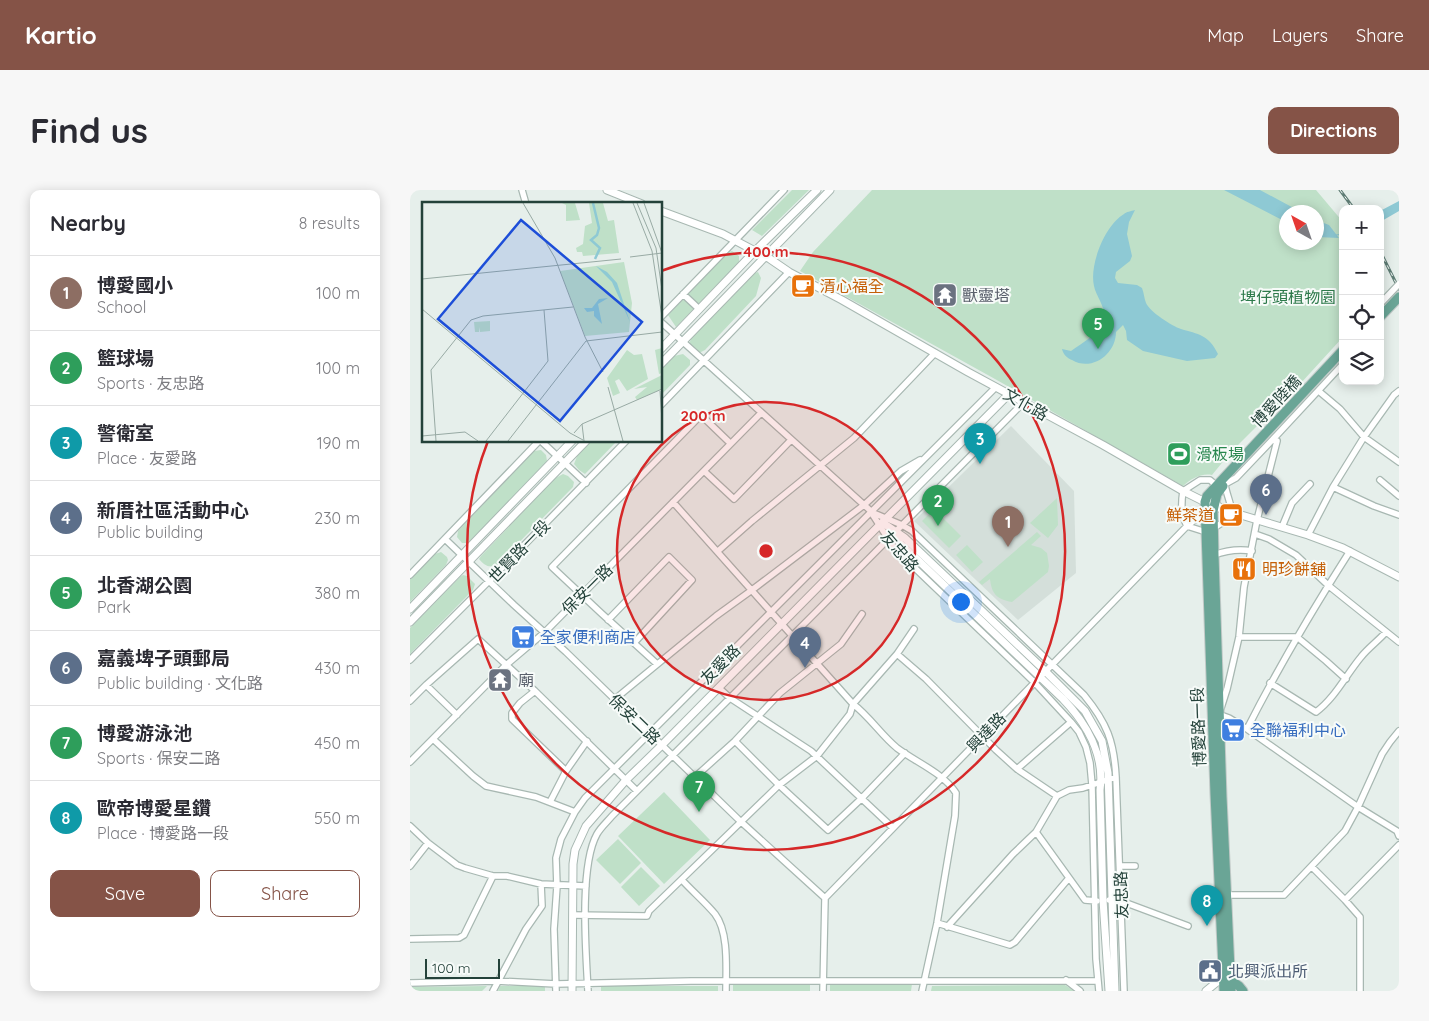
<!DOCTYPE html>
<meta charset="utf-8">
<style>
body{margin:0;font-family:Quicksand,"Noto Sans TC",sans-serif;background:#f7f7f7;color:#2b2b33}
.controls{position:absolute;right:15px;top:15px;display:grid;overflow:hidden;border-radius:10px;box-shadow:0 2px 12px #0003}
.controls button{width:45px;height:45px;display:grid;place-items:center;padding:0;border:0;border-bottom:1px solid #e1e1e2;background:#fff;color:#2b2b33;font:25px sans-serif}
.compass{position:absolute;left:869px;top:15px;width:45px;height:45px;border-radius:50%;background:#fff;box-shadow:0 2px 12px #0003;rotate:320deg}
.scale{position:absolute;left:15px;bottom:12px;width:75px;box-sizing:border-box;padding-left:5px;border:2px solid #24423a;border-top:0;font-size:14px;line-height:18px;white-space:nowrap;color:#24423a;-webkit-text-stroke:4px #f7fbf9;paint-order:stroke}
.you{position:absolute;left:550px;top:411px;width:18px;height:18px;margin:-12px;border:4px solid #fff;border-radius:50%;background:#1a73e8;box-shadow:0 0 0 8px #1a73e833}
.badge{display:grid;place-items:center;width:32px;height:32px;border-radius:50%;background:#855347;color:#fff;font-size:16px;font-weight:700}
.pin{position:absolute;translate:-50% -41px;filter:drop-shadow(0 1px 2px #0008)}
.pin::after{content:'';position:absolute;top:26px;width:18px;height:15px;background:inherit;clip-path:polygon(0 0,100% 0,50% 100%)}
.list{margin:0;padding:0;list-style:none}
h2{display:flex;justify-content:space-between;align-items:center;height:65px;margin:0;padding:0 20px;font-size:21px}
h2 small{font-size:16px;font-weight:400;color:#7c7c81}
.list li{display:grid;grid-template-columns:32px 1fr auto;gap:15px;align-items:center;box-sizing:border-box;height:75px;padding:0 20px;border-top:1px solid #e1e1e2}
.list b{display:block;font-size:19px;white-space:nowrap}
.list p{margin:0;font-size:16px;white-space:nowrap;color:#7c7c81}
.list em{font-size:16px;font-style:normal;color:#7c7c81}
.actions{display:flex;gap:10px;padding:15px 20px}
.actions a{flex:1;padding:11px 0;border:1px solid #855347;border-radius:10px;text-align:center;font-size:18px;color:#855347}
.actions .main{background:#855347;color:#fff}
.icon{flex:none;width:28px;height:28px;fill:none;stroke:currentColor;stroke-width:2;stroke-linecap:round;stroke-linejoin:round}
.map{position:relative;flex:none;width:989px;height:801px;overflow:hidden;border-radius:10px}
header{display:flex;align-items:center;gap:30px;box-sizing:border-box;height:70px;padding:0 25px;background:#855347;color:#fff}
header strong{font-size:24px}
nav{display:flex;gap:28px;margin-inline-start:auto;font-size:18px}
.intro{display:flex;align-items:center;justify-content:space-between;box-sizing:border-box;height:120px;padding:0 30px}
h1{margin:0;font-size:35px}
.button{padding:12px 22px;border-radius:10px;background:#855347;color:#fff;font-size:18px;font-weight:700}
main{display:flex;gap:30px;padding:0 30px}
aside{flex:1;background:#fff;border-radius:10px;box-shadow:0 2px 12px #0003}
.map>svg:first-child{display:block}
.built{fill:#d4dfda}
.green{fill:#bfe0c8;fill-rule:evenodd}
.water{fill:#8ec9d4}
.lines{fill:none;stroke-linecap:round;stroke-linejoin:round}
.stream{stroke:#8ec9d4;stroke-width:1}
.minor-casing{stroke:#a8b8b2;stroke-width:8}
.tertiary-casing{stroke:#a8b8b2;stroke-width:9}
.primary-casing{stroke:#c2cac8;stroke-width:11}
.minor{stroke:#fff;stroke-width:5.5}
.tertiary{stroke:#fff;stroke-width:7}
.primary{stroke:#6aa596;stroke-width:9}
.rail-casing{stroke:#5f7d75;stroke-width:3}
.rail{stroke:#f7fbf9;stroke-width:1;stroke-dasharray:4;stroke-linecap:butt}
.minor-bridge-casing{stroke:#a8b8b2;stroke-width:8;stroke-linecap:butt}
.minor-bridge{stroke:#fff;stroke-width:5.5}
.ring{fill:none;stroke:#d62828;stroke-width:2.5}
.labels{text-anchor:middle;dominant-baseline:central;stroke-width:4;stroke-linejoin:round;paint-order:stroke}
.food-label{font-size:16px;fill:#c56008;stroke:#f7fbf9;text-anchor:start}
.worship-label{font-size:16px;fill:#5b616d;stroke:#f7fbf9;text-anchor:start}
.park-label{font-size:16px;fill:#2d7a4b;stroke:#f7fbf9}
.street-label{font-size:16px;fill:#24423a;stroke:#f7fbf9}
.leisure-label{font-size:16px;fill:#27864d;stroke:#f7fbf9;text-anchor:start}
.shop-label{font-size:16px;fill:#366cbe;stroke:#f7fbf9;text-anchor:start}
.service-label{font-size:16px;fill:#4e5e75;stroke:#f7fbf9;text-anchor:start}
.inset-river{fill:none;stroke:#8ec9d4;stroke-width:2.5}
.inset-road{fill:none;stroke:#98aaa4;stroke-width:1}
.view{fill:#1d4ed8;fill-opacity:0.15;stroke:#1d4ed8;stroke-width:2.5}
.inset-edge{fill:none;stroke:#24423a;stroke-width:2.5}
.centre{fill:#d62828;stroke:#f7fbf9;stroke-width:2.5}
.ring-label{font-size:15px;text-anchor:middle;font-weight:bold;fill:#d62828;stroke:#f7fbf9;stroke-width:4;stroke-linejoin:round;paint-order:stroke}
</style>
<header>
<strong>Kartio</strong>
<nav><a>Map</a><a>Layers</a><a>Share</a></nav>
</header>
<div class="intro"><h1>Find us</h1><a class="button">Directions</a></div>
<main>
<aside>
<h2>Nearby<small>8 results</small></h2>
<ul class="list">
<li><span class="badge" style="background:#8d6e63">1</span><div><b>博愛國小</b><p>School</p></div><em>100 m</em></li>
<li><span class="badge" style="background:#2e9e5b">2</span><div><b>籃球場</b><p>Sports · 友忠路</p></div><em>100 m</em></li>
<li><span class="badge" style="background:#0f9aa8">3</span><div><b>警衛室</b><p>Place · 友愛路</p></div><em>190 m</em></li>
<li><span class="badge" style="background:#5c6f8a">4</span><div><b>新厝社區活動中心</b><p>Public building</p></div><em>230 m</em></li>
<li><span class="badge" style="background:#2e9e5b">5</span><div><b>北香湖公園</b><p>Park</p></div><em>380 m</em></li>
<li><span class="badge" style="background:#5c6f8a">6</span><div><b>嘉義埤子頭郵局</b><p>Public building · 文化路</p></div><em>430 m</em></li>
<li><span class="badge" style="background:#2e9e5b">7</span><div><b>博愛游泳池</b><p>Sports · 保安二路</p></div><em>450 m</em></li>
<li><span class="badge" style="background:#0f9aa8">8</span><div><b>歐帝博愛星鑽</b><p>Place · 博愛路一段</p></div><em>550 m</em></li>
</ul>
<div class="actions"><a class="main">Save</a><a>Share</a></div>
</aside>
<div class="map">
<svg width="989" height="801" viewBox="0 0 989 801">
<rect width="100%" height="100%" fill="#e6efeb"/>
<!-- built -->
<path class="built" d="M601,236l63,65 2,82 -58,47 -104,-99z"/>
<!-- green -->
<path class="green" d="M382,0h17l-47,46 -10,-6z
M462,0h444l27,32v115l-64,70 -15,12 -34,34 -18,22c-11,-2 -21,4 -29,11l-188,-107 -195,-108 13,-19zM876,22h30v30h-30z
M322,61l7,5v7l-63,64 -8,-12 59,-62z
M348,82l3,6 -5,18 -51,54 -4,2h-5l-7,-8 2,-5 64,-66z
M273,164l7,6v5l-29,30v-25l13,-14z
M181,251h26l-32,33 -6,-4 -5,-6 4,-10z
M131,260l5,5 1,6 -75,79 -6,3h-4l-5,-6 1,-6 76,-80z
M153,284l5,2 6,6 -1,5 -76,78c-8,3 -12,1 -18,-6l2,-3 73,-77z
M647,308l1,27 -10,13 -18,-15z
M524,319l27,27 -12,12 -27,-27z
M627,342l4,4 -10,9 10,3 6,5 2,13 -1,6 -36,30c-16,-3 -20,-8 -22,-23l-8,6 -3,-3z
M557,355l16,17 -11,10 -16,-17z
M31,362l6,5 1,3 -2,5 -36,37v-23l25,-25z
M53,385l4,1 8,8 -2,6 -63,64v-26l50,-51z
M254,602l46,48 -46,44 -46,-48z
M208,649l23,24 -21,21 -24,-24z
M231,677l19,19 -21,20 -18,-19z
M400,794v7h-77v-6z
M420,794h82l-1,7h-81z
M655,795l9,6h-143l1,-5z
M77,796l-5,5h-72v-4z
M90,796h45v5h-47z
M191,796h117v5h-117z"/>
<!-- water -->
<path class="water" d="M814,0h36l41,22h-15v10z
M989,11v10l-19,11v-11z
M725,20l-6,12 -2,12 5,22 -2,5 -14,11 -1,6 3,5 19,2 5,3c2,5 2,10 4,15 4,9 26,23 35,26 17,5 28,6 37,25l-3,4 -28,3 -44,-10 -16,-11 -1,-9 -3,-6 -7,7c0,22 -24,40 -44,28 -5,-2 -9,-6 -10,-11l9,2c11,-8 26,-16 32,-28 6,-12 -7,-26 -9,-37 -5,-21 11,-61 30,-72 2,-2 7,-3 11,-4z
M906,30l13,5 10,13 -22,-1z"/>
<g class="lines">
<!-- stream -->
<path class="stream" d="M926,45l7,-1"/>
<defs>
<path id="minor" d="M112,0l4,14
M970,102v1
M273,104l16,15
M251,127l123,-127
M251,132l212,191
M911,203l19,16 24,28 35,25
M251,215l128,-133
M131,251l45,42
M294,281l30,28 57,-59
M970,290l19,16
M923,297l41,19 25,9
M263,312l180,202c17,13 28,31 44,44 20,15 45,24 59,45l-1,23 -18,107 -15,68
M461,322l31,13 10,6 172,164c23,28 30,46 32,82l8,214
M461,322l23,36 141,135 36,39 8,10 7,15 4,16 2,22 4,174 3,32
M872,337l10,-24 18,-19
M804,338l11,-7 7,-8c-1,-11 -6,-19 -7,-29l11,-6 41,-43 66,-71
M796,342l-19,-6c-6,-12 -6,-22 -4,-35l17,-11h10l7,6
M845,344l14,5 27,16 33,31 70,56
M898,345l25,-48 31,-50 30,-42 5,-4
M35,349l69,66 52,47 172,167 87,79
M308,361l34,-30 102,-83 81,-85
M804,365c11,-4 26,-6 38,-4
M0,385l129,-134
M198,430l61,-63 23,23 -58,63
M829,447h58l29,24 20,18
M487,464l29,25 70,71 21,19 40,27
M0,470l79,-79 137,-140
M247,474l-56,-51 -49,-46 149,-152 29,28
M860,493l46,29c19,-14 30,-37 45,-55 7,-9 17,-16 25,-25
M16,495l31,30
M309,498l11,10 81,53 82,77
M125,501l-15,12 -8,10v6l54,52
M205,509l101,-83 36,-26 112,-85 37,-34 19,-11
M0,511l16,-16 52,-46 57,52 102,100
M811,518l6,-19 12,-52 5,-50 13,-67 20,-79
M808,524l11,4 18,11 111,78 39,24 2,5
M837,539c31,-61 66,-120 103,-178
M23,549l40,37 13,10 50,11 39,15
M325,551l44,44 49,45 33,-31 44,-46
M0,572l96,-97 39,-33 216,-219
M607,579l54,-47
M285,587l40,-36 45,-48 61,-49 21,-30
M140,612l16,-31 21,-30
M0,636l18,17 29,22 8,3 28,8h14l34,8 45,2
M626,642l49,68 12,1
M0,676l18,-23
M710,676h15
M902,677l33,33 15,17v74
M272,690c11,12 23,22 33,34 14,18 11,55 11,77
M813,705h61l61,-64 13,-24 24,-53 8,-12 9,-11
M699,710l12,1 67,25
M935,710l54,-55
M163,725l74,1 2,-5 130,-126 38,-29 33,-42 3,-10 44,-50 17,-25
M527,733l73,22 5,-3 54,-64
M537,737l66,-73 23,-22 21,-36 12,-6 14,-2 33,-11
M0,749l49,-1 5,-3 29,-59
M656,790l14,11
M0,793l87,-2 59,3 135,-3h407
M83,801l33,-62 16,-23 -1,-22
M146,801l-2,-62 3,-43 -1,-28 5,-19 14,-27 10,-14 411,-411
M178,801c-2,-38 -9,-125 9,-157 4,-7 10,-12 15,-18l204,-204 202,-204 4,-7
M413,801l2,-93 362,-372 20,-16"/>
<path id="tertiary" d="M197,0l35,14
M251,21l62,23 47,25 19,13 53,28 126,72 135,73 80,46 22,11 10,1 6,6 87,26 35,13 56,29
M251,159l94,-98 62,-61
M251,174l169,-174
M473,333l22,15 135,128 45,45 17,30 6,32 7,218
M480,341l10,12 163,156c23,24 42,56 37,91l3,110 6,91
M0,419l162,-168
M0,432l176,-181
M162,801l1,-127 2,-14 11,-24 40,-46 36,-35 347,-351
M796,801l11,-9 6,-2"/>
<path id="primary" d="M970,127l19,-20
M813,296l-6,8 -4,17 1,44 8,242 9,194
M820,790l9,6 4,5
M814,801l-9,-197 -10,-292 2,-6 136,-146"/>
</defs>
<!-- minor casing -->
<use href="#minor" class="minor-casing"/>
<!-- tertiary casing -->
<use href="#tertiary" class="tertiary-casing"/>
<!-- primary casing -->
<use href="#primary" class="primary-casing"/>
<!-- minor -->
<use href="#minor" class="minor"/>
<!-- tertiary -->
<use href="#tertiary" class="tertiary"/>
<!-- primary -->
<use href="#primary" class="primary"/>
<defs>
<path id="rail" d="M930,0l14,19
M970,61l19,38"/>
</defs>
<!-- rail casing -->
<use href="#rail" class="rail-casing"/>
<!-- rail -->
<use href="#rail" class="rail"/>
<defs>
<path id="minor-bridge" d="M970,114l19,-20"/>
</defs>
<!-- minor-bridge casing -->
<use href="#minor-bridge" class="minor-bridge-casing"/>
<!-- minor-bridge -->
<use href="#minor-bridge" class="minor-bridge"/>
</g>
<!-- distance rings -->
<circle cx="356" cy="361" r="149" fill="#d62828" fill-opacity=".12"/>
<g class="ring">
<circle cx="356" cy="361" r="149"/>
<path d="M251 81A299 299 0 1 1 78 251"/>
</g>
<!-- icons -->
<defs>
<symbol id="cafe-square" viewBox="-11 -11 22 22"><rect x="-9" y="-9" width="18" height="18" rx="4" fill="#e8710a" stroke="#f7fbf9"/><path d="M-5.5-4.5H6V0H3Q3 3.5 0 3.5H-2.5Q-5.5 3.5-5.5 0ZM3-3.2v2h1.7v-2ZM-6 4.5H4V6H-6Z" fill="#fff"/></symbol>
<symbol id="temple-square" viewBox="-11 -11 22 22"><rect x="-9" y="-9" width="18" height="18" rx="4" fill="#6b7280" stroke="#f7fbf9"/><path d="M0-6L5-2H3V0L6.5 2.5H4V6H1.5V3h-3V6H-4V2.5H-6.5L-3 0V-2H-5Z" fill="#fff"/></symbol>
<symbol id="stadium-square" viewBox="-11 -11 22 22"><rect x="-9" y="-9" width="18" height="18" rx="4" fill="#2e9e5b" stroke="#f7fbf9"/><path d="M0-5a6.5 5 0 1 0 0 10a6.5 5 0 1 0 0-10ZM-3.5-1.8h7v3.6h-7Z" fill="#fff"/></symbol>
<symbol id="restaurant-square" viewBox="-11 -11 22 22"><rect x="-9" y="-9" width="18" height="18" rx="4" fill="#e8710a" stroke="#f7fbf9"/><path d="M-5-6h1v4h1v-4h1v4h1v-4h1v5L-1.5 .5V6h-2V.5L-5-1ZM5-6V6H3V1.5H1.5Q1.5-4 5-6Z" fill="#fff"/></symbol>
<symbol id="supermarket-square" viewBox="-11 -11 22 22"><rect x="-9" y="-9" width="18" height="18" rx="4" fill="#3f7fe0" stroke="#f7fbf9"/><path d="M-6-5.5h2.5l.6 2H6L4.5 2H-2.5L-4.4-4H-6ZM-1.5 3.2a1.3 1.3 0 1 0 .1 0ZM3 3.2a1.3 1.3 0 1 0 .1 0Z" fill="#fff"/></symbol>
<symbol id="civic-square" viewBox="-11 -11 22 22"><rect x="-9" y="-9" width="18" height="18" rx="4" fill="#5c6f8a" stroke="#f7fbf9"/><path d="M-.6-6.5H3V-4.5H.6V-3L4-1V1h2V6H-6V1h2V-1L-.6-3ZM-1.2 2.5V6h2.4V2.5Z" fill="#fff"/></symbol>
</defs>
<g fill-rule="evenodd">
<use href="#cafe-square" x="379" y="82" width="28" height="28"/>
<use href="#temple-square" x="521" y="91" width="28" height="28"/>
<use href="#stadium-square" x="755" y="250" width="28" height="28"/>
<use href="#cafe-square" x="807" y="311" width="28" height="28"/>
<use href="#restaurant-square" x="820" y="365" width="28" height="28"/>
<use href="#supermarket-square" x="99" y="433" width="28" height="28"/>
<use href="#temple-square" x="76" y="476" width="28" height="28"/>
<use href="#supermarket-square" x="809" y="526" width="28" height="28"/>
<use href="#civic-square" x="786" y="767" width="28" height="28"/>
</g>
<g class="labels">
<!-- food labels -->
<g class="food-label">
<text x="410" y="96">清心福全</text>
<text x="804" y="325" text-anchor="end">鮮茶道</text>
<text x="852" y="379">明珍餅舖</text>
</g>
<!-- worship labels -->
<g class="worship-label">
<text x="552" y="105">獸靈塔</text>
<text x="108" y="490">廟</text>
</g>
<!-- park labels -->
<g class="park-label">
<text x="878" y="107">埤仔頭植物園</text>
</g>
<!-- street labels -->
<g class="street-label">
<text transform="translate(866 211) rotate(-47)">博愛陸橋</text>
<text transform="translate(616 214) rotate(29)">文化路</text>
<text transform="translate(109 361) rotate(-46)">世賢路一段</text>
<text transform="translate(490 361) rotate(49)">友忠路</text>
<text transform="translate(177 399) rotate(-45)">保安一路</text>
<text transform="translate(310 474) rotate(-45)">友愛路</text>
<text transform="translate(225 529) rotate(44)">保安二路</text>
<text transform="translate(788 537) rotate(-92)">博愛路一段</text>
<text transform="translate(576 542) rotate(-46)">興達路</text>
<text transform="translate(711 705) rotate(-92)">友忠路</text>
</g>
<!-- leisure labels -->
<g class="leisure-label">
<text x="786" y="264">滑板場</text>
</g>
<!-- shop labels -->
<g class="shop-label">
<text x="130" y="447">全家便利商店</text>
<text x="840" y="540">全聯福利中心</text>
</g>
<!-- service labels -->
<g class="service-label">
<text x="818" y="781">北興派出所</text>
</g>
</g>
<!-- overview -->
<g transform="translate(12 12)">
<rect width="240" height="240" fill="#e6efeb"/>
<path d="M140,1h13l5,17 -14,1v-16zM167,1h14l5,18 6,-1 5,33 -36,3 -1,-4h-5l-1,-4 7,-4 2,-18 7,-3zM202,60l8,41 -3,29 -44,4 -25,-65zM68,119v10l-10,1v-5l-1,5h-4l-1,-10zM240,146v25l-3,1 -4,-24zM205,148l7,5 8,-1 6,25 -21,12 -8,-12 -4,2 5,12 -7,3 -6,-18zM240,173v14l-25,11 -2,-3 12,-10 -13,2z" fill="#bfe0c8"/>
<path d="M174,64l11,6 10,11 13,39 -18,-40zM186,96l-10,6 4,20 -8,-8v-5l-7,1 -3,-4h8l7,-9z" fill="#8ec9d4"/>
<path class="inset-river" d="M171,1l6,25 -2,7 -6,5 9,8 -5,11"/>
<path class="inset-road" d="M101,1l32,55 30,79 18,35M211,1l19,48 10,66M215,1l19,45 6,42M222,1l18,50M208,55l32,-4M0,77l199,-20M0,107l148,124 13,7M186,185l15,54M238,189l2,30M160,222l2,17M152,231l8,-9 80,-35M0,234l43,-4 13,9M14,239l-5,-71 40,-50 12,-4 90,-9M64,239l62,-80 -4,-51M86,239l78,-100 76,-9"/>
<path class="view" d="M99,18l121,102 -82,99 -122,-102z"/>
<rect width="240" height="240" class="inset-edge"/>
</g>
<circle cx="356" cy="361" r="8" class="centre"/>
<g class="ring-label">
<text x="356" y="67">400 m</text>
<text x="293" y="231">200 m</text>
</g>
</svg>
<div class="controls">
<button>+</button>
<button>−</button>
<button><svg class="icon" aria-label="locate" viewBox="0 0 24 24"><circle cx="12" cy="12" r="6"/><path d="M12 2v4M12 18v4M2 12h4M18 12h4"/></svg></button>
<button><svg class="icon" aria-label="layers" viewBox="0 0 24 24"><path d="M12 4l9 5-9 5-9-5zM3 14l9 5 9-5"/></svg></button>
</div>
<svg class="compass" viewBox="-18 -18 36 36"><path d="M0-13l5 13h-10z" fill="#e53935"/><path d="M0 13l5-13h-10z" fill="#7c7c81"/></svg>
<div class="scale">100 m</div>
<div class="you"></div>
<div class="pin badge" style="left:598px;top:357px;background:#8d6e63">1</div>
<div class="pin badge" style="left:528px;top:336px;background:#2e9e5b">2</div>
<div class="pin badge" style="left:570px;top:274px;background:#0f9aa8">3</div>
<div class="pin badge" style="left:395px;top:478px;background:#5c6f8a">4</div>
<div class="pin badge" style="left:688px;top:159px;background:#2e9e5b">5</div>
<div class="pin badge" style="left:856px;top:325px;background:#5c6f8a">6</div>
<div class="pin badge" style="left:289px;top:622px;background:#2e9e5b">7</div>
<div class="pin badge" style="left:797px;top:736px;background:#0f9aa8">8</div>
</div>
</main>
